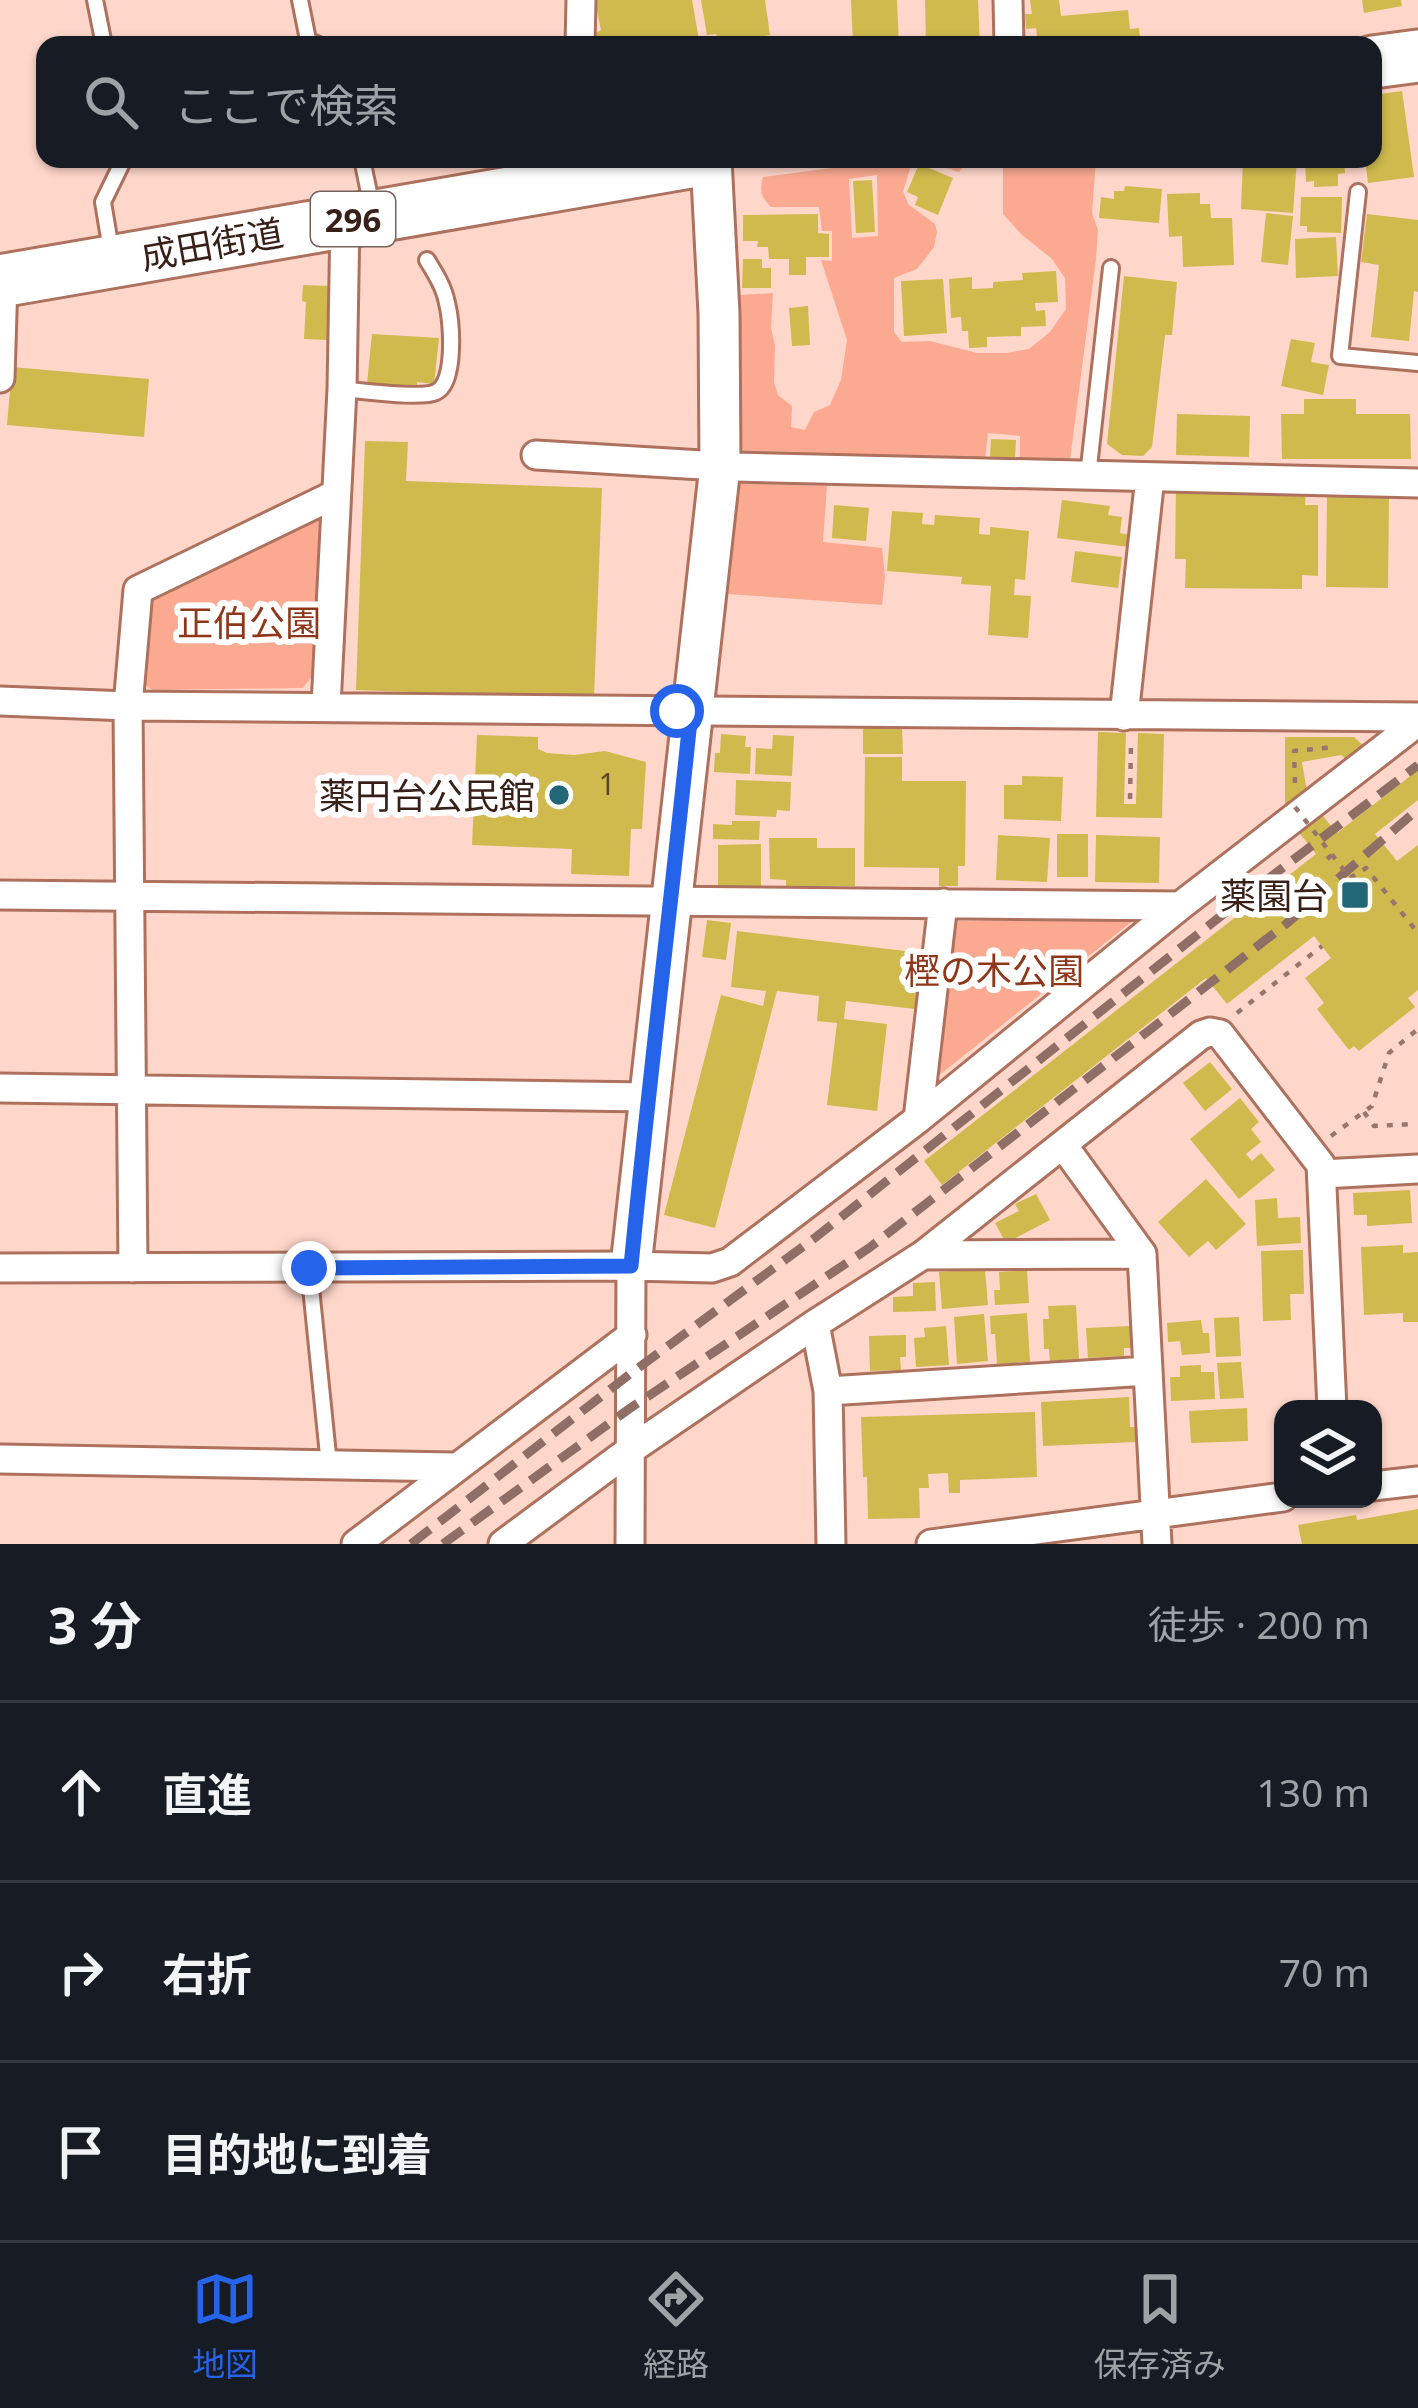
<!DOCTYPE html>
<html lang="ja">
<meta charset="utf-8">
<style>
body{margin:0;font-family:"Noto Sans","Noto Sans JP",sans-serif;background:#242831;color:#f1f3f6}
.controls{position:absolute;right:36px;bottom:36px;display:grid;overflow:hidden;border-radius:24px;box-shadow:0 3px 9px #0004}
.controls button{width:108px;height:108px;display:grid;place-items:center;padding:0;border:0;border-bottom:3px solid #363941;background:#171b24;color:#f1f3f6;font:60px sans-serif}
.stop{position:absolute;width:36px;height:36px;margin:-27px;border:9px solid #2563eb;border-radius:50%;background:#fff}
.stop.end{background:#2563eb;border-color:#fff;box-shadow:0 3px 12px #0008}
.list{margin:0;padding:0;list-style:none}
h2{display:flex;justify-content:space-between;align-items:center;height:156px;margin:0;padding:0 48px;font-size:51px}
h2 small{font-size:39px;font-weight:400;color:#9ea1a6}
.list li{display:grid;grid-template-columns:78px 1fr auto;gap:36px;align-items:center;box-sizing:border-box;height:180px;padding:0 48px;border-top:3px solid #363941}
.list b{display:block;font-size:45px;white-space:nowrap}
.list em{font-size:39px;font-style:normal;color:#9ea1a6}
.icon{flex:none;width:66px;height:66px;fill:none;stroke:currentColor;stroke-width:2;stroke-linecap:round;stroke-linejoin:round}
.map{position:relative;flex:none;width:1418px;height:1544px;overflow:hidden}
.search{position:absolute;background:#171b24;box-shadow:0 3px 9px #0004;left:36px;right:36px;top:36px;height:132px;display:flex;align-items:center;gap:30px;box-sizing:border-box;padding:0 42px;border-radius:24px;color:#9ea1a6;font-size:45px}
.sheet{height:696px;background:#171b24}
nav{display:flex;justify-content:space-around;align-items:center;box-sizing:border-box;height:168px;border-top:3px solid #363941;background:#171b24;font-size:33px;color:#9ea1a6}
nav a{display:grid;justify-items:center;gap:6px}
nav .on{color:#2563eb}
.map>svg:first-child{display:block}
.green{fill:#fbaa91;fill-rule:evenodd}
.building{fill:#d0ba4d}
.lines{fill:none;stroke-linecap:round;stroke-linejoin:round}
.lane-casing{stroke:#ad715e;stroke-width:20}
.street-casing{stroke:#ad715e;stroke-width:33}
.secondary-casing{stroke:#ad715e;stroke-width:45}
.highway-casing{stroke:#ad715e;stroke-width:57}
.path{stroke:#97766d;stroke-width:4.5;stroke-dasharray:6 9;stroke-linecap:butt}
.lane{stroke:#fff;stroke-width:14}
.street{stroke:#fff;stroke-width:27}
.secondary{stroke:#fff;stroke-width:39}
.highway{stroke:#fff;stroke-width:51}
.rail{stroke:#8e6e65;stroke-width:9;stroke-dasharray:24 12;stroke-linecap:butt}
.path-bridge{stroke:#97766d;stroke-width:4.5;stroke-dasharray:6 9;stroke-linecap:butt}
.route{stroke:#2563eb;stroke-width:15}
.poi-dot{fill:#226778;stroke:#fff;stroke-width:4.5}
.labels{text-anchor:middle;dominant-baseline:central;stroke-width:12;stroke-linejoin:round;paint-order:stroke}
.number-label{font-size:30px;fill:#5e4625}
.shield{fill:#fff;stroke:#74625d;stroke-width:3}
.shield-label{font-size:33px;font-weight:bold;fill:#381f18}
.street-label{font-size:36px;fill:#381f18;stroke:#fff}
.park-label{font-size:36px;fill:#903619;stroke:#fff}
.poi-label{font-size:36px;fill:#381f18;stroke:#fff;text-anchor:end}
</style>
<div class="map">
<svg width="1418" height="1544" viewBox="0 0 1418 1544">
<rect width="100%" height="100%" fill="#ffd6ca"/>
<!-- green -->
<path class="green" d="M901,159h64l-1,7 -5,6 -37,-12 -10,3 -9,28 5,13 27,20 2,8 -3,15 -17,22 -23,9v54l8,10 28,-1 47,12h30l22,-4 21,-17 16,-23 -1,-31 -14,-20 -29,-23 -19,-21v-55h93l-4,54 6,17 -2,29 -26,201 -50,-1v-23l-32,-3 -3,26 -100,-4 -145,1 -1,-161 34,-2 -2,35 4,17 -1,37 4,13 14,11 -1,21 14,3 9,-18 16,-7 11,-25 6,-40 -26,-80 11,1v-30h-10l-3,-24h-48c-10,-10 -12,-16 -8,-30zM877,175l1,61 -26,2 -3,-59z
M740,483l87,3 -4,56 59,6 3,29 -3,28 -154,-11z
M319,519l-7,157 -9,12 -151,2 -10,-9 7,-85z
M1135,919l-203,162 18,-160z"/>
<!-- building -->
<path class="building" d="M595,0h97l8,45h-105l-1,-11 7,-4z
M701,0h64l5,35 -52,8 -2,-9 -9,1z
M851,0h46l2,45h-46z
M925,0h53l2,45h-54z
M1030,0h29l2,16 67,-6 2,19 9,-1 2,17h-103l-2,-17 -10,1 -1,-15h7z
M1362,0h39l1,6 -38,7z
M1402,91l12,86 -46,6 -3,-24h8v-64z
M1243,159h54l-4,54 -52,-4z
M1305,159h39l1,14 -7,1v12l-24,1v-6l-8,1z
M919,164l34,14 -15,37 -23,-10 3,-8 -11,-5z
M872,180l3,52 -19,1 -3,-52z
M1125,186l37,3 -3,34 -60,-5 2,-21 13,2v-8h10z
M1200,193v11h10l1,14h21l2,47 -51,2 -1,-31 -13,1 -2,-43z
M1301,197h41l-1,36 -34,-1v-6h-7z
M1266,213l27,3 -5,49 -27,-3z
M818,214v19l11,1v23h-23v18h-17v-16h-20l-1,-12h-11l1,-6h-15v-26z
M1367,214l51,6v72l-4,-1 -5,50 -38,-4 8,-72 -18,-3z
M1336,237l2,39 -42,2 -1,-39z
M743,259h19v9h9v20h-29z
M1056,271l2,31 -23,1 1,8 9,-1 1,16 -25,1v9l-34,1v10l-18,1 -1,-17h-6l-1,-14 -10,1 -2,-39 23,-2v12l21,-1v-6l30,-2 -1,-7z
M1124,276l53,6 -5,53h-7l-13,112 -9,9 -21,-1 -15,-11z
M943,279l4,54 -43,3 -3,-55z
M303,285l28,1 -3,54 -24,-1 2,-37 -4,-1z
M808,306l2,39 -18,1 -3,-38z
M372,334l67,4 -5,46 -17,-2v7l-50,-5z
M1291,339l24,4 -4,19 18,3 -6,30 -42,-9z
M12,367l137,12 -5,58 -137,-12z
M1304,399h52v15h54l1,45h-129l-1,-45h23z
M1177,414l73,2 -1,41 -73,-2z
M991,439l25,1 -1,18 -25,-1z
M365,441l43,1 -2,39 196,7 -8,211 -238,-9z
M1176,486l130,2 -1,17h13v71l-16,-1v14l-117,-1 1,-29h-11z
M1327,496l62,1 -1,91 -62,-1z
M1062,500l48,6 -2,9 14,2 -2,16 10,2 -1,12 -72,-9z
M834,505l35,3 -3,33 -34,-3z
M892,511l31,2 -1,11 12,1 1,-10 45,3 -1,16 11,1v-8l39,4 -4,49 -10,-1 -1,16 17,1 -3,42 -40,-3 3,-49 -30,-2 1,-7 -75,-6z
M1075,551l47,6 -4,31 -47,-6z
M902,727l1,27h-40v-26z
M1098,732l28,1 -2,71h12l2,-71 26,1 -2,84 -66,-1z
M721,734l25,2 -1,11h6l-1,27 -36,-2 1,-19h5z
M477,735l61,2v12l9,4 27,2 31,-4 41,11 -4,67h-11l-2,47 -58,-2 1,-25 -100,-4z
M773,735l21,1 -2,40 -37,-2 1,-26 16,1z
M1285,737h69l9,8 -15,16 -7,-6 -39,7 6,36 29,35 81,-63v30l-43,34 22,27 21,-16v145l-10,8 7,9 -56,44 -5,-5 -5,4 -32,-41 7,-6 -19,-25 26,-20 -17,-22 -87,68 -21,-26 -264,207 -18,-24 392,-307 -31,-39z
M865,757h37v24h64l-1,85h-7v20h-19v-18l-75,-1z
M1022,776l41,1 -2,44 -57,-2v-34h18z
M736,780l55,2 -1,29 -13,-1 -1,7 -41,-2z
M732,821h28l-1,19 -46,-1v-15l19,1z
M1057,834h31v43h-31z
M998,835l52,3 -3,44 -51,-2z
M1096,835l64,2 -1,46 -64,-1z
M769,838h48v10h38v38h-69v-6l-16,-1z
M761,844v44h-43v-43z
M707,920l24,3 -5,37 -24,-3z
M737,931l185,22 -7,56 -69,-8 -2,18 43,5 -10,87 -50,-6 10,-82 -20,-2 2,-25 -42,-5 -62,237 -51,-13 57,-220 42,11 3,-15 -35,-4z
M1210,1062l22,27 -27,22 -22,-28z
M1240,1098l19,24 -8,7 10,13 -15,12 6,7 9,-8 14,17 -36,29 -49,-60z
M1206,1179l40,45 -30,26 -8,-9 -19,16 -31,-35z
M1410,1190l2,33 -45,3v-11h-13l-1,-22z
M1036,1194l14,26 -44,23 -11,-20 24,-12 -4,-7z
M1277,1198l1,20 22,-1 1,26 -44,3 -2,-46z
M1403,1245v8l15,-1v70h-15v-9l-39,2 -3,-68z
M1303,1250l1,44h-14l1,26 -28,1 -2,-70z
M985,1269l3,36 -46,4 -3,-37z
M1027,1270l2,33 -34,2 -1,-15h6l-1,-18z
M935,1282l1,29 -43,1v-15l20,-1v-13z
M1076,1305l3,54 -29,2 -1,-12h-5l-1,-30h6l-1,-13z
M1027,1313l3,49 -33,2 -2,-30h-4l-1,-18z
M984,1314l4,47 -31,3 -3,-47z
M1239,1317l2,39 -25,1 -2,-39z
M1201,1320l2,13h6l1,20 -28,2 -2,-14 -12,1 -1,-19z
M946,1326l3,39 -33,2 -2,-29 11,-1 -1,-9z
M1131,1326l1,22h-8v8l-36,2 -2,-30z
M906,1335v22h-6l1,13 -31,1 -1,-35z
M1241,1362l3,36 -24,1 -3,-36z
M1201,1365v7h13l1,27 -44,2 -1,-24h10v-11z
M1129,1397l1,30h6v15l-93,4 -2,-44z
M1247,1408l1,33 -57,2 -2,-32z
M1035,1412l2,65 -77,3v13h-11l-1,-20 -20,1 1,14h-10l1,30 -52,1 -1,-42h-4l-2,-60z
M1418,1509v35h-116l-4,-19 58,-10 1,5z"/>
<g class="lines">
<defs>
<path id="lane" d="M95,0l9,45
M300,0l8,40 11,5
M362,159l10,48
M1358,192l-18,164 78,7
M111,250l-8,-48 21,-43
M342,389c19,2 80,10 94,3 20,-9 16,-69 11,-89 -3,-16 -12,-30 -20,-43
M1088,476l23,-208
M309,1268l20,197"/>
<path id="street" d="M1008,0l1,45
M580,45l1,-45
M0,378l3,-98
M536,455l199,12 683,16
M0,701l128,5 1290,11
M326,706l16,-317 3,-169
M1124,716l26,-239
M0,895l1180,11
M0,1088l648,9
M918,1119l25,-216
M1063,1145l79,109 15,290
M1322,1174l96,-5
M923,1255l219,-1
M0,1268l631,-2 81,2 18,-6 188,-143 262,-213 238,-184
M133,1268l-5,-562 10,-116 198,-96
M815,1324l13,67 3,153
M828,1391l320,-20
M0,1459l455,8
M1373,1486l45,-5
M356,1544l276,-209
M503,1544l127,-94 185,-126 108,-69 278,-220 9,-3 10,2 101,131 11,244
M630,1544l1,-278
M931,1544l352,-47"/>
<path id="secondary" d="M631,1266l89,-800 -1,-153 -8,-154"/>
<path id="highway" d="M1373,62l45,-6
M0,281l707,-122"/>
</defs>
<!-- lane casing -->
<use href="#lane" class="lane-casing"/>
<!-- street casing -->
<use href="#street" class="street-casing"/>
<!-- secondary casing -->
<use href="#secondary" class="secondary-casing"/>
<!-- highway casing -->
<use href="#highway" class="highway-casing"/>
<!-- path -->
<path class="path" d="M1295,783l-1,-32 41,-4
M1130,799l1,-54
M1327,859l5,-4
M1350,878l16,-10 52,65
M1237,1013l85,-67
M1364,1112l10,14 41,-2
M1331,1136l41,-30 17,-53 29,-24"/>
<!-- lane -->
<use href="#lane" class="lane"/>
<!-- street -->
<use href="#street" class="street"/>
<!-- secondary -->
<use href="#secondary" class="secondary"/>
<!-- highway -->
<use href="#highway" class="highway"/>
<!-- rail -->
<path class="rail" d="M411,1544l219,-170 186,-137 444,-352 158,-120
M443,1544l186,-135 240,-161 417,-324 132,-115"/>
<!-- path-bridge -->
<path class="path-bridge" d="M1295,807l55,71"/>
</g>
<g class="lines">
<!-- route -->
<path class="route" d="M309,1268l322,-2c18,-185 41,-370 60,-555h-14"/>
</g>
<!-- markers -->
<g class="poi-dot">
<circle cx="559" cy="795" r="12"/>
<rect x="1340" y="880" width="30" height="30" rx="6"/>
</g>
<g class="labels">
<!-- number labels -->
<g class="number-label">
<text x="607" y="783">1</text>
</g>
<!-- shield labels -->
<rect class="shield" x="311" y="192" width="84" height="54" rx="9"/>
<g class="shield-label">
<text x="353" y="219">296</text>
</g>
<!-- street labels -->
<g class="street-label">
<text transform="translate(212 244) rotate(-10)">成田街道</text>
</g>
<!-- park labels -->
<g class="park-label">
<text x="249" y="622">正伯公園</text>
<text x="994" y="970">樫の木公園</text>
</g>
<!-- poi labels -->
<g class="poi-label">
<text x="535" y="795">薬円台公民館</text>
<text x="1328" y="895">薬園台</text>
</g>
</g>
</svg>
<div class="controls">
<button><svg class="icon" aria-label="layers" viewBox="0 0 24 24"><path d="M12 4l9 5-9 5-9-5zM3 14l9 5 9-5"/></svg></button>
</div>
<div class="stop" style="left:677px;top:711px"></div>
<div class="stop end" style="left:309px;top:1268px"></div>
<div class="search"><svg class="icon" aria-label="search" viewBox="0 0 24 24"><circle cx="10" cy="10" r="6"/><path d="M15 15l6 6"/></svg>ここで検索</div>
</div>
<section class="sheet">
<h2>3 分<small>徒歩 · 200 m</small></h2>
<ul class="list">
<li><svg class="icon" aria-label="ahead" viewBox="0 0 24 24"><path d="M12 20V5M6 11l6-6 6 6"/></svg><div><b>直進</b></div><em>130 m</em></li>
<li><svg class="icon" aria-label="right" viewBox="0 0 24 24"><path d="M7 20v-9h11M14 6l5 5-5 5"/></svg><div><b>右折</b></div><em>70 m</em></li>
<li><svg class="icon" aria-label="arrive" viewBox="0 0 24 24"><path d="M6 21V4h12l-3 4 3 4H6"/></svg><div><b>目的地に到着</b></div></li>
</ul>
</section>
<nav>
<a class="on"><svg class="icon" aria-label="map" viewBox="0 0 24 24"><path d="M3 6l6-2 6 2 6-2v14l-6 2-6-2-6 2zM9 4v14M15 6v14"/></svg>地図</a>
<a><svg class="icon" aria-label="directions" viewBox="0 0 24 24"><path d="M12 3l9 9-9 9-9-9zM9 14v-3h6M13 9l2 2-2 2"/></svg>経路</a>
<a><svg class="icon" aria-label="saved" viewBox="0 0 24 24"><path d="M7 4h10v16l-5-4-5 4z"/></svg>保存済み</a>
</nav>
